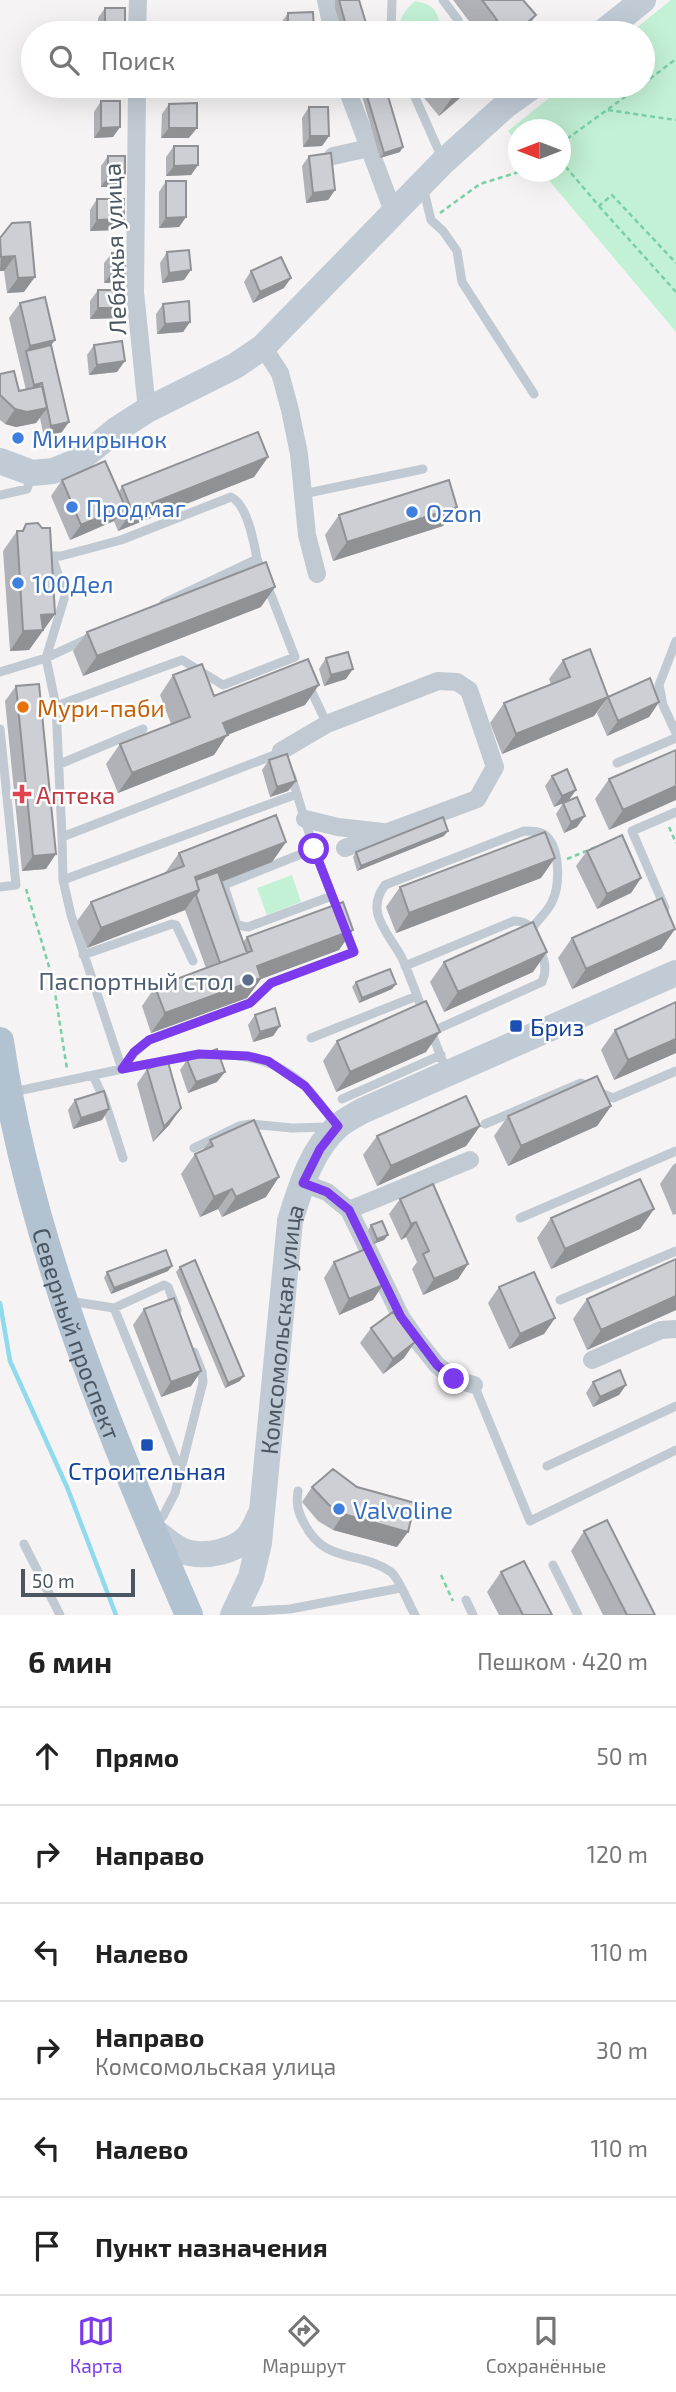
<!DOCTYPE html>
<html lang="ru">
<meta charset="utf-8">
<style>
body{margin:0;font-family:"Exo 2",sans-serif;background:#f6f6f6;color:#222}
.compass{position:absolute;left:508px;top:119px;width:63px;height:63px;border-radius:50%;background:#fff;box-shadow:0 7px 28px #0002;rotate:270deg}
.scale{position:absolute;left:21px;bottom:18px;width:114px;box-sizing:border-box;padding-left:7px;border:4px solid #4a5661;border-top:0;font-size:19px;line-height:24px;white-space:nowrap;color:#4a5661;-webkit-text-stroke:5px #fff;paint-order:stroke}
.stop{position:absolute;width:21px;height:21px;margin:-16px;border:5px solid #7c3aed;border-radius:50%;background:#fff}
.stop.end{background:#7c3aed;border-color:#fff;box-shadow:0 2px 7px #0008}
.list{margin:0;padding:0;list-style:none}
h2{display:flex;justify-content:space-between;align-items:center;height:91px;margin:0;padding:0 28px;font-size:30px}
h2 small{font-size:23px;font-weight:400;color:#767676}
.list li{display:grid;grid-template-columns:46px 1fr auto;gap:21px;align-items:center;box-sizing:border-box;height:98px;padding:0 28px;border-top:2px solid #e0e0e0}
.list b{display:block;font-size:26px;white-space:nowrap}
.list p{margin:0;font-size:23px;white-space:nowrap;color:#767676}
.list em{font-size:23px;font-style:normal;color:#767676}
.icon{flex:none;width:38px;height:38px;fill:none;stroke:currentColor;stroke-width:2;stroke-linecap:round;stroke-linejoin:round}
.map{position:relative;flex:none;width:676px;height:1615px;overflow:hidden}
.search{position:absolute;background:#fff;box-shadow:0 7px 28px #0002;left:21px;right:21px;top:21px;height:77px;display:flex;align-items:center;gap:18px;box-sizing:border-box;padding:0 24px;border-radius:38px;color:#767676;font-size:26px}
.sheet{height:679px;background:#fff}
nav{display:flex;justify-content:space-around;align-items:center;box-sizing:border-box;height:98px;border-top:2px solid #e0e0e0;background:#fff;font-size:19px;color:#767676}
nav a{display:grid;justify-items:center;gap:4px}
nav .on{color:#7c3aed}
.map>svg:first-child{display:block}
.green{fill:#c3f1d5}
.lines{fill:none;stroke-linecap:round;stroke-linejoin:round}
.stream{stroke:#90daee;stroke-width:4.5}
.path{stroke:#7ad0a6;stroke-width:2.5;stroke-dasharray:5 3.5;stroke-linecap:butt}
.lane{stroke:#c1cad2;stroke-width:9}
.street{stroke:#c1cad2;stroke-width:18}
.secondary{stroke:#c1cbd6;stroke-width:26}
.primary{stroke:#b3c2d1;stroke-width:28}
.wall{fill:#b0b2b7}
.shaded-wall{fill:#909195}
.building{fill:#cdcfd5;stroke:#909195;stroke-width:2}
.route{stroke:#7c3aed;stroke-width:9}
.shop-dot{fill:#3f7fe0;stroke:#fff;stroke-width:2.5}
.food-dot{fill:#e8710a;stroke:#fff;stroke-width:2.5}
.health-dot{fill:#e0444e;stroke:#fff;stroke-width:2.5}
.service-dot{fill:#5c6f8a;stroke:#fff;stroke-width:2.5}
.transit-dot{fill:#1a4fb4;stroke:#fff;stroke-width:2.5}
.labels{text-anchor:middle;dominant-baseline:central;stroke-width:5;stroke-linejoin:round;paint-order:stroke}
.street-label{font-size:24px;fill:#4a5661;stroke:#fff}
.shop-label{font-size:24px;fill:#366cbe;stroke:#fff;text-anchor:start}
.food-label{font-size:24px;fill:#c56008;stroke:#fff;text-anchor:start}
.health-label{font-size:24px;fill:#be3a42;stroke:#fff;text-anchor:start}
.service-label{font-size:24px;fill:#4e5e75;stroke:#fff;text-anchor:end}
.transit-label{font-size:24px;fill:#164399;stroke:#fff;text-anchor:start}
</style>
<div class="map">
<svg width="676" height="1615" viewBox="0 0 676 1615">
<rect width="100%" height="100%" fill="#f5f3f3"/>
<!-- green -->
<path class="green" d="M671,0h5v332l-134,-160h18v-42h-42v13l-10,-12 56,-45h79v-53h-13z
M415,1c20,3 25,13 25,32h-41c0,-15 5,-22 16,-32z
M292,875l9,27 -34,13 -10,-27z"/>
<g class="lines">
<!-- stream -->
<path class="stream" d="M0,1303l10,58 57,126 49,128"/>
<!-- path -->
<path class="path" d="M643,84l33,-25
M608,110l68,10
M560,144l80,-58
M560,160l39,46 13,-11 64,68
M599,206l77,86
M440,213l40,-29 39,-12
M669,827l7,16
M567,859l29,-12
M26,889l27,91 14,89
M441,1575l12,26"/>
<!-- lane -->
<path class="lane" d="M443,0l15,20 3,13
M509,0l28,33
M391,33l1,-33
M410,86l32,72
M423,187l8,33 12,11 14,20 5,31 72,112
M303,494l120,-25
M0,495l27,-6 5,-15
M676,641l-17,44 4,20 13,28
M0,672l46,-14 45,-21
M308,684l19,40
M56,706l126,-46 41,25 72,-28 -38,-98 -93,44
M0,729l16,156 -16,2
M282,752l-220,85 1,43 8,35 51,154c63,-12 132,-32 184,18 11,11 20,25 30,38
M617,763l59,-25
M60,764l83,-35
M291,775l23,74 25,65
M62,837l-6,-131 -10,-48 19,-62 -13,-40h9l60,-16 110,-43c16,7 23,45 26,62
M314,849l-88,35 -1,5 12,36 11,2 84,-31
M63,880l234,-86
M665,908l-33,-77 44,-19
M83,955l89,-31 4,1 17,36
M405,966l109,-45c10,0 16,3 20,12
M424,1014c-7,-18 -14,-38 -22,-56 -13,-25 -38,-45 -17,-73l139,-54c9,0 19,0 25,8 11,14 11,47 3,63 -4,9 -14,18 -20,26
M431,1031l15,39
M431,1032l111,-50c6,-13 2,-23 -3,-36
M311,1038l106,-42
M93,1075l11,24 19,59
M597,1091l16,7 63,-27
M13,1092l109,-23 12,-16 15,-13 101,-37 21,-20 83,-31 -10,-25
M342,1099l99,-44
M485,1124l96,-41 4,2
M194,1148l45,-22 11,-2 42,4 37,-1
M520,1218l156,-67
M560,1300l116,-49
M69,1301l45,7 50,-23 4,2 9,23
M114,1308l66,162
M474,1385l56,136 146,-71
M547,1466l129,-60
M298,1491c-2,13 0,21 6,32 21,42 56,27 87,49 8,6 18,33 24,43
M156,1523l7,-7 12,-23 28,-111 -1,-10 -8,-20
M24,1544l36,71
M553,1565l25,50
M466,1600l7,15
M239,1612l51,-3 110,-21"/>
<!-- street -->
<path class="street" d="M326,0l7,33
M137,33l1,-33
M137,86l-2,206 12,118
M346,86l48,128
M333,156l36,-8
M263,347l17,26 10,37 9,44 8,81 10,39
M281,751l46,-27 111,-43 19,1 12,8 26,77 -18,32 -132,49
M305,819l33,8 45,5
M303,1183l24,9 22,18 52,107 16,23 20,25 17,14 20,6
M349,1210l121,-50
M592,1360l69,-30 15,-1"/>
<!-- secondary -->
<g class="secondary">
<path d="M602,33l41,-33"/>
<path d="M0,461l32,12 21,-2 25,-10 38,-31 31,-20 88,-44 28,-19 180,-185 62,-56 28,-20"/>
<path d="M153,1530c11,8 23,21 37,23 18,4 44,-2 57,-15 6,-6 10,-17 14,-25"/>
<path id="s1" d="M233,1615l18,-38 8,-34 31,-322c10,-32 21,-71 48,-95 7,-6 16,-10 24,-15l314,-138"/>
</g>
<!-- primary -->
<path class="primary" id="s2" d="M0,1041c29,201 109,389 189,574"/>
</g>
<!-- wall -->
<path class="wall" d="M335,0h24l10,33h-26l-8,-25z
M453,0h70l13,15 -13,18h-45z
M105,8l13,25h-20v-15z
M288,13l26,18 -2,2h-31v-10z
M179,25l22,8h-28z
M291,86h33l-8,11h-25z
M359,86h26l15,66 -20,6z
M425,86h49l-35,30 -19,-23z
M101,101l19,26 -7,10 -19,1v-26z
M169,104l20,34h-28l1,-24z
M309,107l20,29 -7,10 -19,1 -1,-29z
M174,146l24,19 -7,10 -25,1v-19z
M108,156l10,31h-17v-21z
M309,156l26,34 -7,10 -22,3 -4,-37z
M166,181l20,36 -7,10 -20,1v-36z
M97,199l20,31 -27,1v-21z
M30,222l-6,70 -17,1 -3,-22h-4v-33z
M167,252l17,28 -22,3 -2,-20z
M112,253l6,30h-14v-20z
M251,271l33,17 -31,15 -9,-21z
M98,290l20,28 -28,1v-18z
M20,303l31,42 11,87 -18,5 -4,-19 -4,5 -20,4 -11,-3 -5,-4v-46l19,17 7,-1 -17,-72z
M163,304l27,18 -7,10 -26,2 -1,-20z
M94,345l23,27 -28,3 -2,-20z
M268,457l-14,20 -136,54 -4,-10 -44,19 -19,-44 11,-16 57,12 3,-6z
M457,507l-14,19 -110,35 -8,-26 14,-20z
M26,524l29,90 -26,36 -19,1 -7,-100 14,-20h5z
M261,607l-178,69 -10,-25 14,-19z
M326,658l20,21 -22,7 -5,-17z
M563,660l45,37 -14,19 -92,38 -12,-31 14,-20 47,-19 -2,-5z
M173,675l41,21 91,9 -78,30 -13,20 -96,38 -12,-29 14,-20 51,-20 -11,-29z
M16,686l30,183 -24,2 -17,-170z
M608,697l51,5 -10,15 -42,19 -10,-23z
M676,750l-67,80 -14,-31 14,-20z
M269,760l27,21 -8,10 -18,6 -8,-27z
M552,776l24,14 -8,11 -14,6 -9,-21z
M563,803l14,24 -13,6 -8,-19z
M444,836l-87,35 -4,-14 3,-5z
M286,842l-14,20 -50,20 21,60 4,-5 92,13 -78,29 -14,19 -96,35 -9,-27 13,-19 51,-19 -21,-58 -98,38 -10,-27 14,-19 74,-29 14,-20z
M587,851l54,27 -10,15 -34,16 -21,-43z
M541,878l-145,55 -10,-26 14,-20z
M675,929l-14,20 -89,40 -14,-31 14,-20z
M444,962l89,10 -89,40 -14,-30z
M356,982l40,2 -4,5 -33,14 -7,-16z
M676,1002v51l-62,27 -13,-30 14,-20z
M255,1015l25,11 -7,10 -20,6 -5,-17z
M337,1041l89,11 -90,40 -13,-31z
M187,1060l30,22 -29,11 -8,-23z
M147,1069l23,55 -17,18 -16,-58z
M75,1100l27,20 -29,9 -5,-19z
M611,1106l-14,20 -89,40 -14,-30 14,-20z
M480,1126l-14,20 -89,40 -14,-31 14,-19z
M210,1140l56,57 -44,20 -4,-8 -18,8 -19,-43 14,-20 7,-3z
M676,1163v51l-3,1 -13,-31 13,-19z
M400,1199l68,65 -10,15 -35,16 -11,-26 5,-7 -11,-25 -5,3 -12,-26z
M654,1209l-14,20 -89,40 -14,-31 14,-20z
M371,1225l17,10 -4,5 -11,4 -5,-14z
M676,1259v51l-89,40 -14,-31 14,-20z
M334,1262l39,38 -34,15 -15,-37z
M180,1267l60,114 -15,7 -49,-116z
M168,1271l-57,23 -7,-16 3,-6z
M499,1287l56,31 -11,16 -35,15 -21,-46z
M144,1309l57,62 -10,15 -30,11 -28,-72z
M371,1328l33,30 -21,16 -23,-31z
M593,1382l33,3 -7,10 -26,12 -7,-14z
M312,1487l85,60 -64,-17 -15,-9 -16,-19z
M584,1531l71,84h-52l-32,-64z
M501,1572l51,43h-53l-12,-23z"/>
<!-- shaded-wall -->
<path class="shaded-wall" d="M536,15l-13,18h-7z
M105,24h20l-7,9h-19z
M314,31l-2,2h-24v-1z
M102,86h19l-2,2h-19z
M324,86l-8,11h-25l7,-10z
M464,86h10l-35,30 14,-20z
M120,127l-7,10 -19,1 7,-10z
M169,128h28l-8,10h-28z
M310,136h19l-7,10 -19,1z
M403,147l-3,5 -20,6 4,-5z
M198,165l-7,10 -25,1 8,-10z
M108,177h17l-7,10h-17z
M335,190l-7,10 -22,3 7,-10z
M186,217l-7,10 -20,1 7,-10z
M124,219l-7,11 -27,1 7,-11z
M15,256l-11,15h-4l1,-14z
M191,270l-7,10 -22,3 7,-10z
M112,273h13l-7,10h-14z
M35,277l-11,15 -17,1 11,-15z
M291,278l-7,10 -31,15 7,-11z
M98,308h27l-7,10 -28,1z
M190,322l-7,10 -26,2 8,-10z
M55,340l-11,15 -18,-4 4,-5z
M125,361l-8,11 -28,3 8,-10z
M42,383l-8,10 -7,2 7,-10z
M47,408l-11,15 -20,4 -11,-3 10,-15z
M69,422l-7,10 -18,5 7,-11z
M268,457l-14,20 -136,54 14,-20z
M125,506l-11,15 -44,19 11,-15z
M457,507l-14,19 -110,35 14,-19z
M275,587l-14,20 -178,69 14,-20z
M55,614l-26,36 -19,1 13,-20 18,-16z
M353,669l-7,10 -22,7 7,-11z
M319,685l-14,20 -78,30 -13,20 -96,38 14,-20 91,-50z
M608,697l-14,19 -92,38 14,-20z
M659,702l-10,15 -42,19 11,-15z
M296,781l-8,10 -18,6 7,-10z
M676,786v14l-67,30 14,-20z
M576,790l-8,11 -14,6 8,-11z
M585,816l-8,11 -13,6 7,-11z
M448,831l-4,5 -87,35 4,-5z
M286,842l-14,20 -77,30v-15z
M56,854l-10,15 -24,2 11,-15z
M555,858l-14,20 -145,55 13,-20z
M641,878l-10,15 -34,16 10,-15z
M199,890l-14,20 -98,38 14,-20z
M675,929l-14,20 -89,40 14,-20z
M353,930l-14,20 -78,29 -14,19 -96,35 14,-20 92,-47z
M547,952l-14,20 -89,40 14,-20z
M396,984l-4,5 -33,14 3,-5z
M280,1026l-7,10 -20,6 7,-10z
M440,1032l-14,20 -90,40 14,-20z
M676,1039v14l-62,27 14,-20z
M225,1072l-8,10 -29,11 8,-11z
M611,1106l-14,20 -89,40 13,-20z
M181,1108l-11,16 -17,18 11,-15z
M109,1109l-7,11 -29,9 8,-11z
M480,1126l-14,20 -89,40 14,-20z
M279,1177l-13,20 -44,20 14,-20z
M232,1189l-14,20 -18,8 14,-20z
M654,1209l-14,20 -89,40 14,-20z
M416,1222l-10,15 -5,3 10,-16z
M388,1235l-4,5 -11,4 4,-5z
M468,1264l-10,15 -35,16 11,-16z
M172,1266l-4,5 -57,23 3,-6z
M383,1285l-10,15 -34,15 10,-16z
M676,1296v14l-89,40 14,-20z
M555,1318l-11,16 -35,15 11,-15z
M415,1342l-11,16 -21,16 10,-15z
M201,1371l-10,15 -30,11 10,-15z
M244,1376l-4,5 -15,7 3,-5z
M626,1385l-7,10 -26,12 7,-10z
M343,1514l65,18 -11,15 -64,-17z"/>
<!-- building -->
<path class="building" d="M339,0h20l10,33h-21z
M482,0h41l13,15 -20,17 1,1h-36l16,-13z
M105,8h20v16h-20z
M313,12l1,19 -26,1v-19z
M179,25h22v8h-22z
M298,86h26l-26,1z
M364,86h21l18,61 -19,6z
M444,86h20l-11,10z
M101,101h19v26l-19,1z
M197,103v25h-28v-24z
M309,107h19l1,29h-19z
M174,146h24v19l-24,1z
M331,153l4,37 -22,3 -4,-37z
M108,156h17v21h-17z
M166,181h20v36l-20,1z
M97,199h27v20l-27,1z
M30,222l5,55 -17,1 -3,-22 -14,1 -1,-19 12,-15z
M189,250l2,20 -22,3 -2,-21z
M112,253h13v20h-13z
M281,257l10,21 -31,14 -9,-21z
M98,290h27v18h-27z
M45,297l10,43 -25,6 -10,-43z
M189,301l1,21 -25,2 -2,-20z
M122,341l3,20 -28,4 -3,-20z
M51,345l18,77 -18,4 -9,-43 -8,2 -8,-34z
M14,371l5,20 23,-5 5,22 -20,4 -12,-3 -15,-14v-21z
M258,432l10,25 -136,54 -10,-25z
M105,461l20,45 -44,19 -19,-45z
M449,480l8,27 -110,35 -8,-27z
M38,523l4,5h8l5,86 -14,1 2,15 -20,1 -6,-100h6l3,-7z
M266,562l9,25 -178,69 -10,-24z
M590,649l18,48 -92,37 -12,-31 66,-26 -7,-17z
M348,652l5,17 -22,6 -5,-17z
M308,659l11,26 -96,38 5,12 -96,38 -12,-29 70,-27 -17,-42 29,-11 12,32z
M650,678l9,24 -41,19 -10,-24z
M39,684l17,170 -23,2 -17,-170z
M676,750v36l-53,24 -14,-31z
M287,754l9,27 -19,6 -8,-27z
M567,769l9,21 -14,6 -10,-20z
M577,797l8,19 -14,6 -8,-19z
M276,815l10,27 -91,35 4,13 -98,38 -10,-26 93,-36 -5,-13z
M443,817l5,14 -87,35 -5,-14z
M545,832l10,26 -146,55 -9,-26z
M622,835l19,43 -34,16 -20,-43z
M218,872l29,81 -27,10 -24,-68 3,-5 -3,-10z
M662,898l13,31 -89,40 -14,-31z
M343,902l10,28 -96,36 4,12 -96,35 -10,-26 97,-36 -5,-14z
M533,922l14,30 -89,40 -14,-30z
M390,969l6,15 -34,14 -6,-16z
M426,1001l14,31 -90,40 -13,-31z
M676,1002v37l-48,21 -13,-30z
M275,1008l5,18 -20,6 -5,-17z
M217,1049l8,23 -29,10 -9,-22z
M168,1062l13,46 -17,19 -17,-58z
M597,1076l14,30 -90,40 -13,-30z
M104,1091l5,18 -28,9 -6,-18z
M466,1096l14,30 -89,40 -14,-30z
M254,1120l25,57 -43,20 -4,-8 -18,8 -19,-43 18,-8 -3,-6z
M640,1179l14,30 -89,40 -14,-31z
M433,1184l35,80 -34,15 -11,-25 6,-3 -13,-29 -5,2 -11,-25z
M382,1221l6,14 -11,4 -6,-14z
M368,1248l15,37 -34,14 -15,-37z
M166,1250l6,16 -58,22 -7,-16z
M676,1259v37l-75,34 -14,-31z
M195,1260l49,116 -16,7 -48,-116z
M534,1272l21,46 -35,16 -21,-47z
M174,1298l27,73 -30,11 -27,-73z
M393,1312l22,30 -22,17 -22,-31z
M620,1370l6,15 -26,12 -7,-15z
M333,1469l24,18 58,16 -7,29 -65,-18 -14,-9 -17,-18z
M607,1520l48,95h-28l-43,-84z
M524,1561l28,54h-29l-22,-43z"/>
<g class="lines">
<!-- route -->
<path class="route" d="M314,849l40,103 -83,31 -21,20 -101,37 -15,12 -12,17 77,-15 49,2 20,5 37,25 33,40 -18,23 -17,34 24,9 22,18 52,107 36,48 17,14"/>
</g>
<!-- markers -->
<g class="shop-dot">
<circle cx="18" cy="438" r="7"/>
<circle cx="72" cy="507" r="7"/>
<circle cx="412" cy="512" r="7"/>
<circle cx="18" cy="583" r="7"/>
<circle cx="339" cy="1509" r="7"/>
</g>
<circle class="food-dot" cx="23" cy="707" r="7"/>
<path class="health-dot" d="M18.5 783.5h7v7h7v7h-7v7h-7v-7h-7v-7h7z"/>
<circle class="service-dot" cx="248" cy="980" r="7"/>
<g class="transit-dot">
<rect x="509" y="1019" width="14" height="14" rx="3.5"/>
<rect x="140" y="1438" width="14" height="14" rx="3.5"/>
</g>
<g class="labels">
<!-- street labels -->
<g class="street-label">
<text transform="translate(114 249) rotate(-92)">Лебяжья улица</text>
<text stroke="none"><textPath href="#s1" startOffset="292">Комсомольская улица</textPath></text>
<text stroke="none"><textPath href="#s2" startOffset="303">Северный проспект</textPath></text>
</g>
<!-- shop labels -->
<g class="shop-label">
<text x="32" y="438">Минирынок</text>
<text x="86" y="507">Продмаг</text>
<text x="426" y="512">Ozon</text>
<text x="32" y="583">100Дел</text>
<text x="353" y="1509">Valvoline</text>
</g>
<!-- food labels -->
<g class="food-label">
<text x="37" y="707">Мури-паби</text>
</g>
<!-- health labels -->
<g class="health-label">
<text x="36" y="794">Аптека</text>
</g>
<!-- service labels -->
<g class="service-label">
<text x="234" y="980">Паспортный стол</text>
</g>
<!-- transit labels -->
<g class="transit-label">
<text x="530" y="1026">Бриз</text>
<text x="147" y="1470" text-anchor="middle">Строительная</text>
</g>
</g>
</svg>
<svg class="compass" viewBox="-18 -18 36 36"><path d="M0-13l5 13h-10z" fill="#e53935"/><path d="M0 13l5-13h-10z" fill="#767676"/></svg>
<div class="scale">50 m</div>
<div class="stop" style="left:314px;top:849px"></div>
<div class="stop end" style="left:454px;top:1379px"></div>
<div class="search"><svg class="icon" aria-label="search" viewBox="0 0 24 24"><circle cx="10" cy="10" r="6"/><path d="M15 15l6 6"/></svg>Поиск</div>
</div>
<section class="sheet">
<h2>6 мин<small>Пешком · 420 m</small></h2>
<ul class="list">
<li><svg class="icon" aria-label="ahead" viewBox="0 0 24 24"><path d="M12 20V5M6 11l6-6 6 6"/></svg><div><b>Прямо</b></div><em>50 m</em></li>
<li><svg class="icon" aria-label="right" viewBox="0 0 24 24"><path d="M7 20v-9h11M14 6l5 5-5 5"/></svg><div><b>Направо</b></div><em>120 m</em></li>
<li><svg class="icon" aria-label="left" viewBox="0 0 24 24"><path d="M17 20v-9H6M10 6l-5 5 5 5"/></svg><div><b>Налево</b></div><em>110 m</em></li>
<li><svg class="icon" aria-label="right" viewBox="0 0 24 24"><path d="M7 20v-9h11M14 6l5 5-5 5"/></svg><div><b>Направо</b><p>Комсомольская улица</p></div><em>30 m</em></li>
<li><svg class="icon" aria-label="left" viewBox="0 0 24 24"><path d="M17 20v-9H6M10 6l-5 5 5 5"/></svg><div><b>Налево</b></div><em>110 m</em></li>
<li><svg class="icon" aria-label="arrive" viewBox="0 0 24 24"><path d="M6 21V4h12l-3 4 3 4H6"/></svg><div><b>Пункт назначения</b></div></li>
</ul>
</section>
<nav>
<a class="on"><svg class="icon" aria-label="map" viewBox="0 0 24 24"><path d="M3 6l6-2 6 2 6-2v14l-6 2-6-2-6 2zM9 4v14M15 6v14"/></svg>Карта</a>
<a><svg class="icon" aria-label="directions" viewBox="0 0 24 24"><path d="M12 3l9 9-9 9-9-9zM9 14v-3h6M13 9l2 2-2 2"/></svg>Маршрут</a>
<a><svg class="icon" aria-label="saved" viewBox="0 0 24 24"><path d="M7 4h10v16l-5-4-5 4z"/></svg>Сохранённые</a>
</nav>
